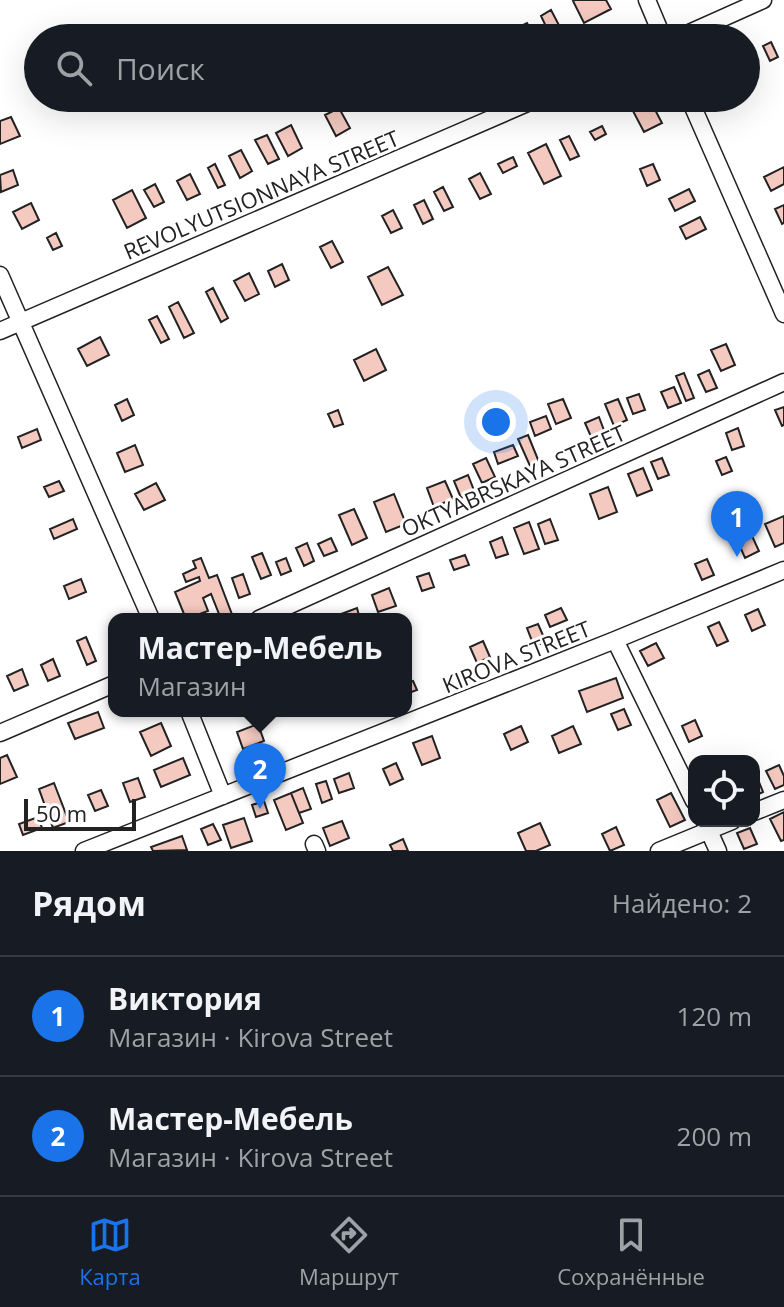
<!DOCTYPE html>
<html lang="ru">
<meta charset="utf-8">
<style>
body{margin:0;font-family:"Open Sans",sans-serif;background:#242831;color:#f1f3f6}
.controls{position:absolute;right:24px;bottom:24px;display:grid;overflow:hidden;border-radius:16px;box-shadow:0 8px 32px #0002}
.controls button{width:72px;height:72px;display:grid;place-items:center;padding:0;border:0;border-bottom:2px solid #363941;background:#171b24;color:#f1f3f6;font:40px sans-serif}
.scale{position:absolute;left:24px;bottom:20px;width:112px;box-sizing:border-box;padding-left:8px;border:4px solid #222;border-top:0;font-size:22px;line-height:28px;white-space:nowrap;color:#222;-webkit-text-stroke:6px #fff;paint-order:stroke}
.you{position:absolute;left:496px;top:422px;width:28px;height:28px;margin:-20px;border:6px solid #fff;border-radius:50%;background:#1a73e8;box-shadow:0 0 0 12px #1a73e833}
.badge{display:grid;place-items:center;width:52px;height:52px;border-radius:50%;background:#1a73e8;color:#fff;font-size:26px;font-weight:700}
.pin{position:absolute;translate:-50% -66px;filter:drop-shadow(0 2px 4px #0008)}
.pin::after{content:'';position:absolute;top:42px;width:28px;height:24px;background:inherit;clip-path:polygon(0 0,100% 0,50% 100%)}
.popup{position:absolute;left:108px;top:613px;width:304px;height:104px;box-sizing:border-box;display:grid;place-content:center;border-radius:16px;background:#171b24;filter:drop-shadow(0 2px 6px #0005);font-size:26px;white-space:nowrap;color:#9ea1a6}
.popup b{font-size:30px;color:#f1f3f6}
.popup::after{content:'';position:absolute;left:50%;top:100%;margin-left:-16px;border:16px solid transparent;border-top-color:#171b24}
.list{margin:0;padding:0;list-style:none}
h2{display:flex;justify-content:space-between;align-items:center;height:104px;margin:0;padding:0 32px;font-size:34px}
h2 small{font-size:26px;font-weight:400;color:#9ea1a6}
.list li{display:grid;grid-template-columns:52px 1fr auto;gap:24px;align-items:center;box-sizing:border-box;height:120px;padding:0 32px;border-top:2px solid #363941}
.list b{display:block;font-size:30px;white-space:nowrap}
.list p{margin:0;font-size:26px;white-space:nowrap;color:#9ea1a6}
.list em{font-size:26px;font-style:normal;color:#9ea1a6}
.icon{flex:none;width:44px;height:44px;fill:none;stroke:currentColor;stroke-width:2;stroke-linecap:round;stroke-linejoin:round}
.map{position:relative;flex:none;width:784px;height:851px;overflow:hidden}
.search{position:absolute;background:#171b24;box-shadow:0 8px 32px #0002;left:24px;right:24px;top:24px;height:88px;display:flex;align-items:center;gap:20px;box-sizing:border-box;padding:0 28px;border-radius:44px;color:#9ea1a6;font-size:30px}
.sheet{height:344px;background:#171b24}
nav{display:flex;justify-content:space-around;align-items:center;box-sizing:border-box;height:112px;border-top:2px solid #363941;background:#171b24;font-size:22px;color:#9ea1a6}
nav a{display:grid;justify-items:center;gap:4px}
nav .on{color:#1a73e8}
.map>svg:first-child{display:block}
.building{fill:#f3c9c0;stroke:#222;stroke-width:2}
.lines{fill:none;stroke-linecap:round;stroke-linejoin:round}
.minor-casing{stroke:#222;stroke-width:19}
.minor{stroke:#fff;stroke-width:16}
.labels{text-anchor:middle;dominant-baseline:central;stroke-width:6;stroke-linejoin:round;paint-order:stroke}
.street-label{font-size:22px;fill:#222;stroke:#fff}
</style>
<div class="map">
<svg width="784" height="851" viewBox="0 0 784 851">
<rect width="100%" height="100%" fill="#fff"/>
<!-- building -->
<path class="building" d="M575,0h31l5,9 -27,14 -11,-22z
M551,10l11,21 -11,6 -10,-21z
M527,23l8,15h-20l-4,-7z
M771,42l7,15 -8,4 -7,-15z
M385,98h16l2,5 -12,7z
M651,102l11,21 -18,9 -11,-21z
M339,108l11,20 -14,8 -11,-21z
M11,117l9,19 -20,8v-23z
M291,125l11,23 -14,8 -12,-23z
M602,126l4,8 -11,6 -5,-8z
M267,135l12,24 -11,5 -13,-24z
M569,136l10,20 -9,4 -10,-20z
M546,144l15,32 -17,8 -16,-31z
M241,150l11,21 -12,7 -11,-22z
M513,157l4,9 -14,7 -5,-9z
M215,164l10,21 -7,3 -10,-20z
M653,164l7,16 -13,6 -7,-17z
M784,167v17l-13,7 -7,-14z
M13,170l5,15 -17,7 -1,-17z
M480,173l11,21 -11,5 -11,-20z
M190,174l10,20 -13,6 -10,-19z
M155,184l9,18 -10,5 -10,-17z
M443,187l10,20 -9,4 -10,-19z
M689,189l6,12 -20,10 -6,-12z
M132,190l14,28 -19,10 -14,-28z
M424,200l9,19 -10,5 -9,-19z
M31,203l8,17 -17,9 -9,-17z
M784,205v18l-2,1 -7,-15z
M393,210l9,18 -11,5 -9,-17z
M700,217l6,12 -20,10 -6,-12z
M56,233l6,13 -9,4 -6,-12z
M332,241l11,21 -12,6 -11,-21z
M282,264l7,16 -14,7 -7,-16z
M388,267l15,28 -21,10 -14,-28z
M249,273l10,21 -14,7 -11,-20z
M213,288l15,30 -7,4 -15,-30z
M178,302l16,31 -10,5 -15,-31z
M157,316l12,23 -8,4 -12,-23z
M100,337l9,18 -22,11 -9,-17z
M726,344l9,21 -14,6 -10,-21z
M376,349l10,21 -22,11 -10,-21z
M709,370l8,18 -11,4 -8,-17z
M684,373l10,25 -8,3 -10,-25z
M674,387l7,16 -13,5 -7,-16z
M639,394l6,16 -12,4 -6,-16z
M127,399l7,16 -12,6 -7,-16z
M563,399l8,19 -15,6 -8,-20z
M618,399l9,21 -13,6 -9,-22z
M784,407v18l-2,1 -7,-16z
M338,410l5,14 -9,3 -6,-13z
M546,416l5,13 -16,7 -5,-14z
M599,417l6,16 -13,6 -7,-16z
M738,428l6,18 -12,4 -6,-17z
M37,429l4,11 -19,8 -4,-11z
M528,435l11,27 -9,4 -12,-27z
M135,445l8,20 -18,7 -8,-19z
M513,445l5,11 -20,8 -4,-12z
M726,457l6,14 -10,4 -6,-14z
M486,458l9,19 -13,6 -9,-19z
M662,458l7,17 -11,4 -7,-17z
M643,468l9,22 -15,6 -9,-22z
M468,475l7,18 -14,5 -7,-17z
M59,481l5,10 -15,6 -5,-10z
M445,481l8,18 -19,8 -7,-19z
M156,483l9,17 -21,10 -9,-16z
M608,487l9,25 -18,7 -9,-25z
M394,494l12,30 -20,8 -12,-30z
M354,509l13,29 -15,7 -13,-30z
M784,516v27l-9,4 -10,-23z
M73,519l4,10 -23,10 -4,-10z
M550,519l8,21 -13,4 -7,-20z
M529,522l10,27 -15,5 -10,-26z
M752,536l7,15 -14,7 -7,-16z
M502,537l6,17 -12,4 -6,-16z
M331,538l6,13 -13,5 -6,-12z
M307,543l7,18 -10,5 -8,-18z
M262,553l9,22 -10,4 -9,-22z
M465,555l4,10 -15,5 -4,-10z
M201,558l8,20 8,-3 16,42 -12,2 -10,-25 -8,4 5,13 -22,8 -11,-27 25,-11 -1,-4 -13,5 -3,-8 13,-6 -3,-7z
M286,558l5,13 -10,4 -5,-13z
M707,559l7,16 -12,5 -7,-16z
M429,573l5,14 -12,4 -5,-14z
M243,574l7,20 -11,4 -7,-20z
M81,579l5,13 -17,7 -5,-13z
M389,588l7,18 -18,6 -6,-17z
M357,608l3,11h-27v-2z
M561,608l6,12 -17,7 -5,-12z
M758,609l7,16 -13,6 -7,-16z
M719,622l9,19 -11,5 -9,-19z
M538,624l8,18 -12,4 -7,-18z
M86,637l10,24 -9,4 -10,-24z
M483,641l7,16 -13,6 -7,-16z
M656,643l8,15 -16,8 -8,-15z
M53,659l7,17 -12,5 -7,-16z
M22,669l6,16 -14,6 -7,-15z
M616,678l7,20 -36,14 -8,-21z
M413,681l4,9 -11,4v-11z
M624,709l7,16 -13,5 -7,-16z
M98,712l6,16 -29,11 -7,-16z
M695,720l7,16 -13,6 -7,-16z
M161,723l10,23 -20,10 -11,-24z
M258,724l6,17 -21,8 -6,-17z
M521,726l7,16 -17,8 -7,-16z
M573,726l8,18 -22,9 -7,-17z
M432,736l8,22 -18,7 -9,-22z
M7,755l10,22 -17,7v-26z
M183,758l7,17 -29,12 -7,-17z
M396,763l7,16 -13,6 -7,-16z
M779,765l5,11v9l-9,4 -9,-18z
M755,772l8,20 -9,4v-23z
M349,773l5,15 -15,5 -5,-14z
M138,778l7,19 -15,5 -7,-19z
M326,781l6,18 -10,4 -6,-19z
M54,783l15,39 -16,6 -14,-39z
M303,788l8,21 -12,4 -8,-20z
M101,790l7,16 -13,5 -7,-16z
M291,793l12,30 -17,7 -12,-30z
M671,793l14,27 -15,7 -13,-27z
M264,801l4,12 -12,4 -4,-12z
M784,812v28l-3,1 -11,-22z
M38,817l4,11 -19,7 -4,-11z
M244,818l8,23 -21,7 -8,-23z
M342,821l7,17 -19,8 -7,-18z
M540,823l10,22 -14,6h-10l-8,-18z
M213,824l8,16 -13,5 -7,-16z
M616,827l8,18 -14,6 -8,-17z
M750,828l7,16 -13,5 -7,-16z
M182,836l5,14 -34,1 -2,-4z
M403,839l5,12h-15l-3,-6z"/>
<g class="lines">
<defs>
<path id="minor" d="M647,0l16,38
M678,38l85,-38
M689,98l95,216
M0,275l151,344
M0,331l539,-233
M259,619l525,-237
M615,640l79,161
M189,711l34,85
M0,733l114,-49
M754,812l30,-12
M705,822l13,29
M314,844l3,7
M84,851l531,-211 169,-70
M659,851l73,-30"/>
</defs>
<!-- minor casing -->
<use href="#minor" class="minor-casing"/>
<!-- minor -->
<use href="#minor" class="minor"/>
</g>
<g class="labels">
<!-- street labels -->
<g class="street-label">
<text transform="translate(261 194) rotate(-23)">REVOLYUTSIONNAYA STREET</text>
<text transform="translate(513 480) rotate(-24)">OKTYABRSKAYA STREET</text>
<text transform="translate(516 656) rotate(-22)">KIROVA STREET</text>
</g>
</g>
</svg>
<div class="controls">
<button><svg class="icon" aria-label="locate" viewBox="0 0 24 24"><circle cx="12" cy="12" r="6"/><path d="M12 2v4M12 18v4M2 12h4M18 12h4"/></svg></button>
</div>
<div class="scale">50 m</div>
<div class="you"></div>
<div class="pin badge" style="left:737px;top:557px">1</div>
<div class="pin badge" style="left:260px;top:809px">2</div>
<div class="popup"><b>Мастер-Мебель</b>Магазин</div>
<div class="search"><svg class="icon" aria-label="search" viewBox="0 0 24 24"><circle cx="10" cy="10" r="6"/><path d="M15 15l6 6"/></svg>Поиск</div>
</div>
<section class="sheet">
<h2>Рядом<small>Найдено: 2</small></h2>
<ul class="list">
<li><span class="badge">1</span><div><b>Виктория</b><p>Магазин · Kirova Street</p></div><em>120 m</em></li>
<li><span class="badge">2</span><div><b>Мастер-Мебель</b><p>Магазин · Kirova Street</p></div><em>200 m</em></li>
</ul>
</section>
<nav>
<a class="on"><svg class="icon" aria-label="map" viewBox="0 0 24 24"><path d="M3 6l6-2 6 2 6-2v14l-6 2-6-2-6 2zM9 4v14M15 6v14"/></svg>Карта</a>
<a><svg class="icon" aria-label="directions" viewBox="0 0 24 24"><path d="M12 3l9 9-9 9-9-9zM9 14v-3h6M13 9l2 2-2 2"/></svg>Маршрут</a>
<a><svg class="icon" aria-label="saved" viewBox="0 0 24 24"><path d="M7 4h10v16l-5-4-5 4z"/></svg>Сохранённые</a>
</nav>
